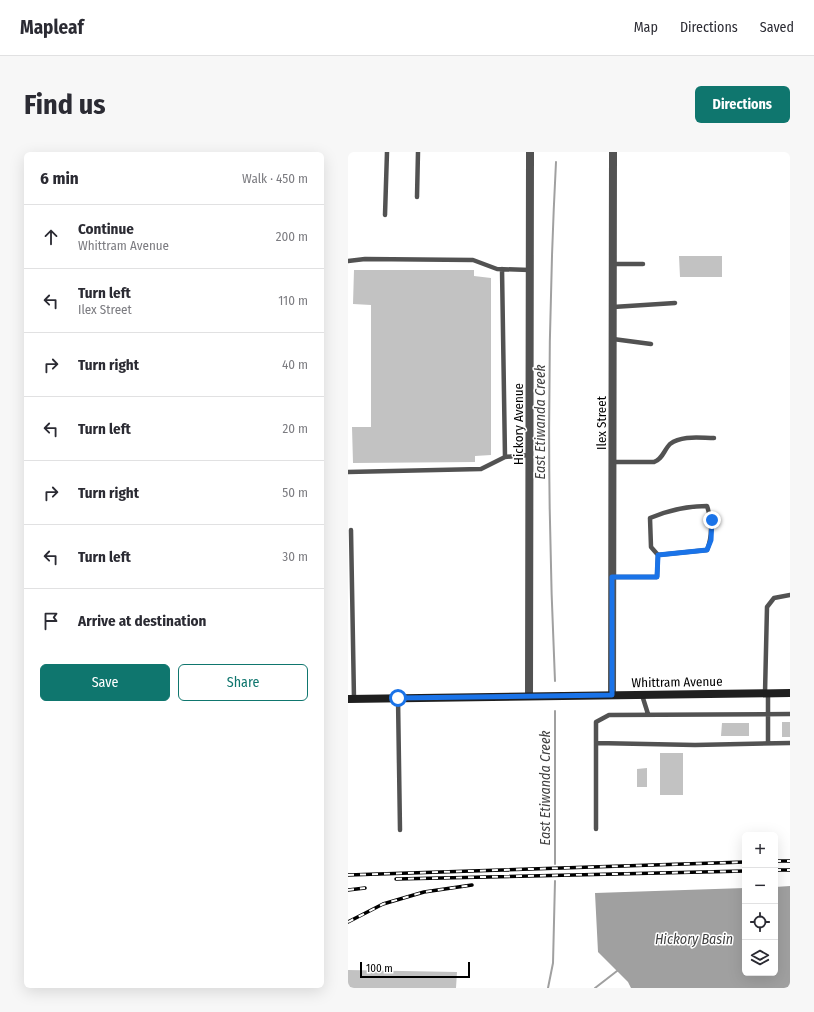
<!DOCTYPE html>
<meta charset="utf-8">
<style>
body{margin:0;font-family:"Fira Sans Condensed",sans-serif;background:#f7f7f7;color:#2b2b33}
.controls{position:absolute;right:12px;bottom:12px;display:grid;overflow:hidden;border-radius:6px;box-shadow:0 4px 16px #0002}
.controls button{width:36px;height:36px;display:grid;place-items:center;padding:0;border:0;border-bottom:1px solid #e1e1e2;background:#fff;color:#2b2b33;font:20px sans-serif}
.scale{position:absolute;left:12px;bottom:10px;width:110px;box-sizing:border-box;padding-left:4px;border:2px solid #000;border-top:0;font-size:11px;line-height:14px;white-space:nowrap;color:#000;-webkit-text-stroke:3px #fff;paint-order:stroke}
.stop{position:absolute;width:12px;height:12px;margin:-9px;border:3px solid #1a73e8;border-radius:50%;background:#fff}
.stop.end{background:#1a73e8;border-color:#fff;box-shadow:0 1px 4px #0008}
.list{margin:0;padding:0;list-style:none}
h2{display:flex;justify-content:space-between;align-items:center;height:52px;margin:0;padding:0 16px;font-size:17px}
h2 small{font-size:13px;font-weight:400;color:#7c7c81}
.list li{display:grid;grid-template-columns:26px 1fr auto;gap:12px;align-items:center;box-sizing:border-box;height:64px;padding:0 16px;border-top:1px solid #e1e1e2}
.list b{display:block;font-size:15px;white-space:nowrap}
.list p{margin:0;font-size:13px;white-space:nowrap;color:#7c7c81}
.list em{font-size:13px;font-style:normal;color:#7c7c81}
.actions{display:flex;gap:8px;padding:12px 16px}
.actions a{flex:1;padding:9px 0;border:1px solid #0f766e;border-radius:6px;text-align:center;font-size:14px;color:#0f766e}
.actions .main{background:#0f766e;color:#fff}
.icon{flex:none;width:22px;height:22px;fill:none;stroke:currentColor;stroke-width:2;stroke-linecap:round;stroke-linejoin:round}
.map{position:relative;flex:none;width:442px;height:836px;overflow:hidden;border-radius:6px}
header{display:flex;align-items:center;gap:24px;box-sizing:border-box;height:56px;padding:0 20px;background:#fff;border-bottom:1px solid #e1e1e2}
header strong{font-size:19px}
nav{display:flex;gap:22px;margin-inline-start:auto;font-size:14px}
.intro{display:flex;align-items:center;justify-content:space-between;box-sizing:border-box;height:96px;padding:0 24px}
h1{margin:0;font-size:28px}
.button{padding:10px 18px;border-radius:6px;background:#0f766e;color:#fff;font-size:14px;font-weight:700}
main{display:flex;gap:24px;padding:0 24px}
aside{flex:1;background:#fff;border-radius:6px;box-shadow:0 4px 16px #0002}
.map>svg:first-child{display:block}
.water{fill:#a0a0a0}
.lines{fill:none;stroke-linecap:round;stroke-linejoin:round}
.stream{stroke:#a0a0a0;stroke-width:2}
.building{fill:#c2c2c2}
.lane{stroke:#525252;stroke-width:4.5}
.street{stroke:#525252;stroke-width:8}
.secondary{stroke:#1f1f1f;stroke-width:8}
.rail-casing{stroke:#000;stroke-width:3.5}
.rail{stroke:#fff;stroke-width:2;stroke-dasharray:6;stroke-linecap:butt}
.route{stroke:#1a73e8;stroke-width:5}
.labels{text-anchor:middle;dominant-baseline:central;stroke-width:3;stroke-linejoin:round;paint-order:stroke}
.street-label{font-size:13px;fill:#000;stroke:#fff}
.water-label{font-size:14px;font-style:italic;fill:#414141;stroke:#fff}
</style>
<header>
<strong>Mapleaf</strong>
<nav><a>Map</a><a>Directions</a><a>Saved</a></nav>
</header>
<div class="intro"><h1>Find us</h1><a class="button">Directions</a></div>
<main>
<aside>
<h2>6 min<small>Walk · 450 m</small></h2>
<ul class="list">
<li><svg class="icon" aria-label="ahead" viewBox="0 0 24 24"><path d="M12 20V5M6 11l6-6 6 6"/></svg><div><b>Continue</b><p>Whittram Avenue</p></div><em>200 m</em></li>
<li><svg class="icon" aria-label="left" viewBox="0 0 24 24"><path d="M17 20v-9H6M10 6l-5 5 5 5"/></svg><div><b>Turn left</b><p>Ilex Street</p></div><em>110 m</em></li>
<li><svg class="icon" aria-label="right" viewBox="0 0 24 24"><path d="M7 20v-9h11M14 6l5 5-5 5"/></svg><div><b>Turn right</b></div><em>40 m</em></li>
<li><svg class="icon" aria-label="left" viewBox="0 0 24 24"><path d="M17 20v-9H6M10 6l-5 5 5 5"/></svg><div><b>Turn left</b></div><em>20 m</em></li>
<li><svg class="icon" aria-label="right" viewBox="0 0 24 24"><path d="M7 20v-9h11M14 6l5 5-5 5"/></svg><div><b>Turn right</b></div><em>50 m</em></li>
<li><svg class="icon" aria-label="left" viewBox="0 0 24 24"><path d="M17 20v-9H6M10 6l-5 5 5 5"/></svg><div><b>Turn left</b></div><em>30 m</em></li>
<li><svg class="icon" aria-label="arrive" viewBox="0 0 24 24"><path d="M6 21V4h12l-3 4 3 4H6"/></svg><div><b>Arrive at destination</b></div></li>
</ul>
<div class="actions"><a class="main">Save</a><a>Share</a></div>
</aside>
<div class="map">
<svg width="442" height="836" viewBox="0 0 442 836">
<rect width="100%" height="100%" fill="#fff"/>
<!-- water -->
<path class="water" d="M442,734v102h-159l-3,-6 -30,-30 -3,-59 150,-5v85h30v-86z"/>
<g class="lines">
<!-- stream -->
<path class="stream" d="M207,529c-8,-172 -8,-346 1,-519
M207,712v-153
M200,836l5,-25 2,-82
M247,836l22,-17"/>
</g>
<!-- building -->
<path class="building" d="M331,104h43v21h-42z
M6,118h120v6l17,2v177l-16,1v6l-122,1 -1,-36h19v-122l-18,-1z
M434,570h8v15h-8z
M374,571h27v13h-28z
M312,601h23v42h-23z
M299,616v19h-10v-18z
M0,818l109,2 -1,16h-108z"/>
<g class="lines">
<!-- lane -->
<path class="lane" d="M69,45l1,-45
M37,63l2,-63
M0,109l17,-2 108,1 24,9 33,1
M265,112h30
M154,117l3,188
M265,155l62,-4
M265,187l38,5
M265,310h41c8,-2 10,-12 16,-18 12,-9 30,-6 44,-6
M0,320l133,-3 24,-12 25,-2
M3,378l3,169
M264,425h45l1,-22 -7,-8 -1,-29c19,-8 36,-12 57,-12 5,15 6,29 0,44l-49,5
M417,541l2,-86 7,-9 16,-3
M294,543l6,19
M50,546l2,132
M248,591l99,2 95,-2
M420,591v-50
M248,677v-107l13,-7 181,-1"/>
<!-- street -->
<path class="street" d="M264,543l1,-543
M181,544l1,-544"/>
<!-- secondary -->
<path class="secondary" d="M0,547l442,-6"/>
<defs>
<path id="rail" d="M427,709h15
M427,718h15
M0,723l397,-13
M48,727l349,-8
M0,738l17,-2
M0,770l35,-18 41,-12 48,-7"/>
</defs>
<!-- rail casing -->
<use href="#rail" class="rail-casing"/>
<!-- rail -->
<use href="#rail" class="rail"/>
</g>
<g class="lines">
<!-- route -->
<path class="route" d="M50,546l214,-3v-118h45l1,-22 49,-5 4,-10 1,-20"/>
</g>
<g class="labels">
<!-- street labels -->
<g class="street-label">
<text transform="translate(253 271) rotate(-90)">Ilex Street</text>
<text transform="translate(170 272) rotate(-90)">Hickory Avenue</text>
<text transform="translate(329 530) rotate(-1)">Whittram Avenue</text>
</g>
<!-- water labels -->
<g class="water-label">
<text transform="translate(192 270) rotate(-90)">East Etiwanda Creek</text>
<text transform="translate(197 636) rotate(-90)">East Etiwanda Creek</text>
<text x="346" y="787">Hickory Basin</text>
</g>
</g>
</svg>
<div class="controls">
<button>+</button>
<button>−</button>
<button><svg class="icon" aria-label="locate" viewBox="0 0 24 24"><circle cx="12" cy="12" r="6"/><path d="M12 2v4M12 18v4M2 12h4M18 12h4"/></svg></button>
<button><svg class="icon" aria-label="layers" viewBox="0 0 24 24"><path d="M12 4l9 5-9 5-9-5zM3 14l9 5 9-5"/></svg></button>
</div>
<div class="scale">100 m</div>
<div class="stop" style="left:50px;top:546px"></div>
<div class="stop end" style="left:364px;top:368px"></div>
</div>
</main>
